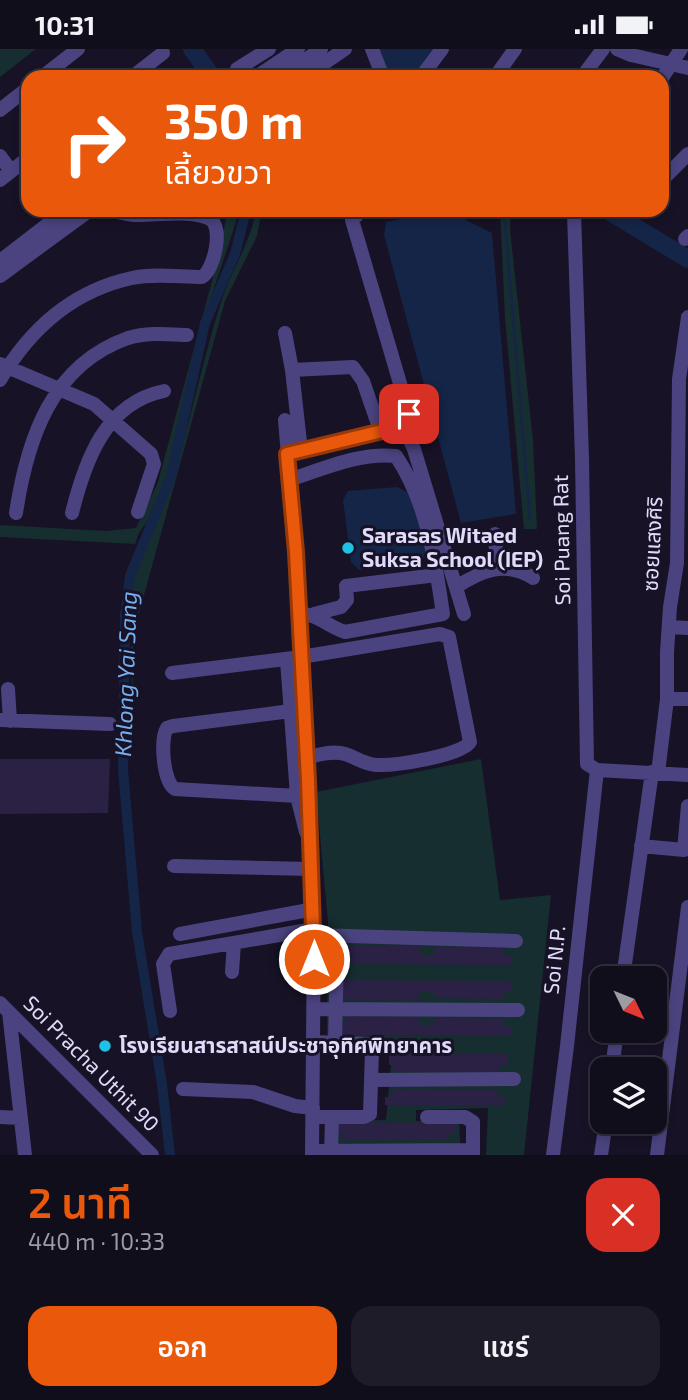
<!DOCTYPE html>
<html lang="th">
<head>
<meta charset="utf-8">
<style>
  :root { --surface:#110e1c; --page:#1e1c29; --text:#f1f3f6; --muted:#9c9ca3; --line:#302e3b; --accent:#ea580c }
  body { margin:0; font-family:"Exo 2","Noto Sans Thai",sans-serif; background:var(--page); color:var(--text); height:100vh; display:flex; flex-direction:column; font-size:26px; white-space:nowrap }
  * { box-sizing:border-box; margin:0 }
  p { font-size:23px; color:var(--muted) }
  .icon { flex:none; width:38px; height:38px; fill:none; stroke:currentColor; stroke-width:2; stroke-linecap:round; stroke-linejoin:round }
  .map { position:relative; height:1106px; overflow:hidden }
  .drawer { display:flex; flex-direction:column; background:var(--surface); flex:1 }
  .drawer>* { flex:none }
  .hud { position:absolute; left:21px; top:21px; width:648px; height:147px; border-radius:21px; box-shadow:0 4px 10px #0003,0 0 0 2px var(--line); background:#ea580c; color:#fff; overflow:hidden }
  .needle { width:46px; rotate:133deg }
  .tools { position:absolute; left:590px; top:917px; display:grid; gap:14px }
  .tools a { display:grid; place-items:center; width:77px; height:77px; border-radius:14px; background:var(--surface); box-shadow:0 4px 10px #0003,0 0 0 2px var(--line); font-size:35px }
  .pin { position:absolute; display:grid; place-items:center; width:60px; height:60px; color:#fff; margin:-30px; border-radius:14px; box-shadow:0 4px 10px #0006 }
  .me { position:absolute; width:77px; margin:-38px; rotate:0deg; stroke-linejoin:round; filter:drop-shadow(0 0 5px #0008) }
  .turn { display:flex; align-items:center; gap:24px; height:147px; padding:0 28px; font-size:32px }
  .turn .icon { width:91px; height:91px; stroke-width:2.5 }
  .turn b { display:block; font-size:49px; line-height:60px }
  .round { display:grid; place-items:center; flex:none; width:74px; height:74px; border-radius:21px; background:var(--page) }
  .overview { display:flex; align-items:center; justify-content:space-between; height:119px; padding:0 28px }
  h1 { font-size:42px; font-weight:600; line-height:52px; color:var(--accent) }
  .primary-button { display:flex; gap:14px; margin-top:auto; padding:14px 28px }
  .primary-button a { flex:1; height:80px; border-radius:21px; background:var(--accent); color:#fff; font-size:28px; font-weight:600; line-height:80px; text-align:center }
  .primary-button a+a { background:var(--page); color:var(--text) }
  .status { display:flex; justify-content:space-between; align-items:center; height:49px; padding:0 35px; background:var(--surface); direction:ltr }
  .status svg { height:19px; fill:currentColor }
  .map>svg:first-child { display:block }
  .green { fill:#162e2f }
  .water { fill:#152547 }
  .lines { fill:none; stroke-linecap:round; stroke-linejoin:round }
  .stream { stroke:#152547; stroke-width:2.5 }
  .canal { stroke:#152547; stroke-width:10 }
  .river { stroke:#152547; stroke-width:18 }
  .building { fill:#2a2144 }
  .minor { stroke:#4a437f; stroke-width:14 }
  .route-casing { stroke:#983908; stroke-width:18 }
  .route { stroke:#ea580c; stroke-width:12 }
  .poi-dot { fill:#1ec2e4; stroke:#171225; stroke-width:2.5 }
  .labels { text-anchor:middle; stroke-width:6; stroke-linejoin:round; paint-order:stroke }
  .poi-label { font-size:21px; font-weight:bold; fill:#e1dbfb; stroke:#171225; text-anchor:start }
  .street-label { font-size:21px; fill:#e1dbfb; stroke:#171225 }
  .water-label { font-size:23px; font-style:italic; fill:#76aeee; stroke:#171225 }
</style>
</head>
<body>
<div class="status"><b>10:31</b><svg viewBox="0 0 49 12"><path d="M0 12V9h3v3zM5 12V6h3v6zM10 12V3h3v9zM15 12V0h3v12zM26 1h20v11H26zM47 4h2v5h-2z"/></svg></div>
<div class="map">
<svg width="688" height="1106" viewBox="0 0 688 1106">
  <rect width="100%" height="100%" fill="#171225"/>
  <path class="green" d="M0 0H36L0 28Z
    M228 161H237L236 173 208 258 166 435 150 468 139 484 135 495 0 488V476L106 482 136 479 158 433 212 232Z
    M256 161H262L257 187 225 252 133 586V685L130 545C141 502 163 463 176 420 192 364 204 306 222 250 233 218 250 195 256 161Z
    M500 161H511L510 181 533 391 537 480H524L505 269Z
    M481 710 500 851 551 846 524 1106H486L488 1059 416 1061V1072L459 1073 461 1106H335L337 1072 386 1071 393 991 327 987 328 873 316 743Z"/>
  <path class="water" d="M379 0H434L413 28H389Z
    M421 161H446L492 184 516 465 461 474 384 186 386 173 406 169Z
    M397 438 413 446 427 507 410 515 359 521 351 513 343 451 348 442Z"/>
  <g class="lines">
    <path class="stream" d="M504 161 530 471"/>
    <path class="canal" d="M170 1106 162 1035 137 883 123 721 125 566 130 527 171 427 205 274 235 205 246 161"/>
    <path class="river" d="M192 0 212 28
      M607 161 688 210"/>
  </g>
  <path class="building" d="M0 710H110L108 764 0 765Z
    M345 896 420 897V906H433V899H504V907H511V916L337 915V902H345Z
    M337 931 511 932V942H504L503 950 433 949V942H420V951L344 950V945H337Z
    M345 967 420 968V976H433V969L504 970V978H511V987L337 986 338 972H345Z
    M389 1003 508 1005V1017H499V1023L394 1022V1016H389Z
    M392 1040 497 1041V1048H505L504 1057 385 1056V1048H391Z
    M339 1073 456 1074V1085H448V1091H342V1085L336 1083Z"/>
  <g class="lines">
    <path class="minor" d="M372 0 383 28
      M617 0 631 6 688 19
      M237 20 269 0
      M42 28 78 0
      M132 28 163 4
      M256 28 298 0
      M281 28 321 0
      M304 28 345 0
      M421 28 442 0
      M495 28 515 0
      M582 28 603 0
      M662 29 681 0
      M0 61 28 39
      M0 107 11 122
      M0 131 28 109
      M662 131 688 105
      M362 161 352 171 409 365 408 372 403 377 301 402 292 321 353 318 363 332 380 381
      M574 163 582 410 587 715 597 721 688 726
      M685 190 688 187
      M0 212 66 161
      M0 227 90 161
      M285 284 292 321
      M0 315 94 355 151 405 154 415 138 463
      M0 331C30 280 72 242 132 229 155 224 179 228 202 228 214 221 224 178 210 170 192 160 155 167 134 166 125 165 116 163 107 161
      M285 371 296 503 312 797 314 880 312 1106
      M403 377 414 400 464 565
      M289 431C323 420 360 403 396 407 427 453 435 511 443 565L345 583C326 577 319 565 299 565
      M16 464C27 391 51 316 128 289 147 283 167 285 187 286
      M72 464C85 412 105 354 164 342
      M495 485 497 519
      M456 538C481 522 506 511 533 529
      M314 565 341 558 347 551 346 537 437 526
      M670 578 688 579
      M287 611 297 747
      M172 624 301 608 440 585 449 588 470 693C461 707 394 717 376 716 364 715 355 708 345 705 333 701 319 706 307 708
      M8 640 10 672
      M667 650H688
      M291 662 173 677 167 679C160 690 163 733 175 740L297 747 306 783
      M0 671 110 675
      M658 724 667 650V603L670 558 677 514 679 330 688 268
      M641 797 684 801 688 757
      M174 817 312 820
      M180 885 314 860
      M314 886 516 892
      M232 923 234 894
      M623 929 652 723
      M0 954 152 1106
      M314 960 518 961
      M170 962 163 915 169 905 314 880
      M9 963 25 1106
      M335 993 337 903
      M612 1020 617 982
      M372 1031 514 1030
      M183 1040 253 1043 295 1057 313 1059
      M0 1068 20 1069
      M313 1068H364L370 1065 372 1001 366 995 314 993
      M427 1068H465L473 1073V1106
      M312 1102 473 1101
      M331 1106 332 1068
      M553 1106 567 997 597 721
      M601 1106 606 1073
      M657 1106 688 858"/>
  </g>
  <g class="lines">
    <g class="route-casing">
      <path id="route" d="M314 910 308 731 296 503 287 405 403 377 409 365"/>
    </g>
    <use href="#route" class="route"/>
  </g>
  <g class="poi-dot">
    <circle cx="348" cy="499" r="7"/>
    <circle cx="105" cy="997" r="7"/>
  </g>
  <g class="labels">
    <g class="poi-label">
      <text x="362" y="494">Sarasas Witaed<tspan x="362" dy="24">Suksa School (IEP)</tspan></text>
      <text x="119" y="1004">โรงเรียนสารสาสน์ประชาอุทิศพิทยาคาร</text>
    </g>
    <g class="street-label">
      <text transform="translate(562 491) rotate(-91)" y="7">Soi Puang Rat</text>
      <text transform="translate(653 495) rotate(-87)" y="7">ซอยแสงศิริ</text>
      <text transform="translate(555 911) rotate(-84)" y="7">Soi N.P.</text>
      <text transform="translate(91 1015) rotate(45)" y="7">Soi Pracha Uthit 90</text>
    </g>
    <g class="water-label">
      <text transform="translate(126 625) rotate(-88)" y="8">Khlong Yai Sang</text>
    </g>
  </g>
</svg>
<div class="tools">
<a><svg class="needle" viewBox="-14 -14 28 28"><path d="M0-13l5 13h-10z" fill="#e53935"/><path d="M0 13l5-13h-10z" fill="#9c9ca3"/></svg></a>
<a><svg class="icon" aria-label="layers" viewBox="0 0 24 24"><path d="M12 4l9 5-9 5-9-5zM3 14l9 5 9-5"/></svg></a>
</div>
<div class="pin" style="left:409px;top:365px;background:#d93025"><svg class="icon" aria-label="arrive" viewBox="0 0 24 24"><path d="M6 21V4h12l-3 4 3 4H6"/></svg></div>
<svg class="me" style="left:314px;top:910px" viewBox="-20 -20 40 40"><circle r="17" fill="#ea580c" stroke="#fff" stroke-width="3"/><path d="M0-11L8 9 0 5-8 9z" fill="#fff"/></svg>
<div class="hud">
<div class="turn"><svg class="icon" aria-label="right" viewBox="0 0 24 24"><path d="M7 20v-9h11M14 6l5 5-5 5"/></svg><div><b>350 m</b>เลี้ยวขวา</div></div>
</div>
</div>
<section class="drawer">
<div class="overview"><div><h1>2 นาที</h1><p>440 m · 10:33</p></div><a class="round" style="background:#d93025;color:#fff"><svg class="icon" aria-label="close" viewBox="0 0 24 24"><path d="M6 6l12 12M18 6L6 18"/></svg></a></div>
<div class="primary-button"><a>ออก</a><a>แชร์</a></div>
</section>
</body>
</html>
